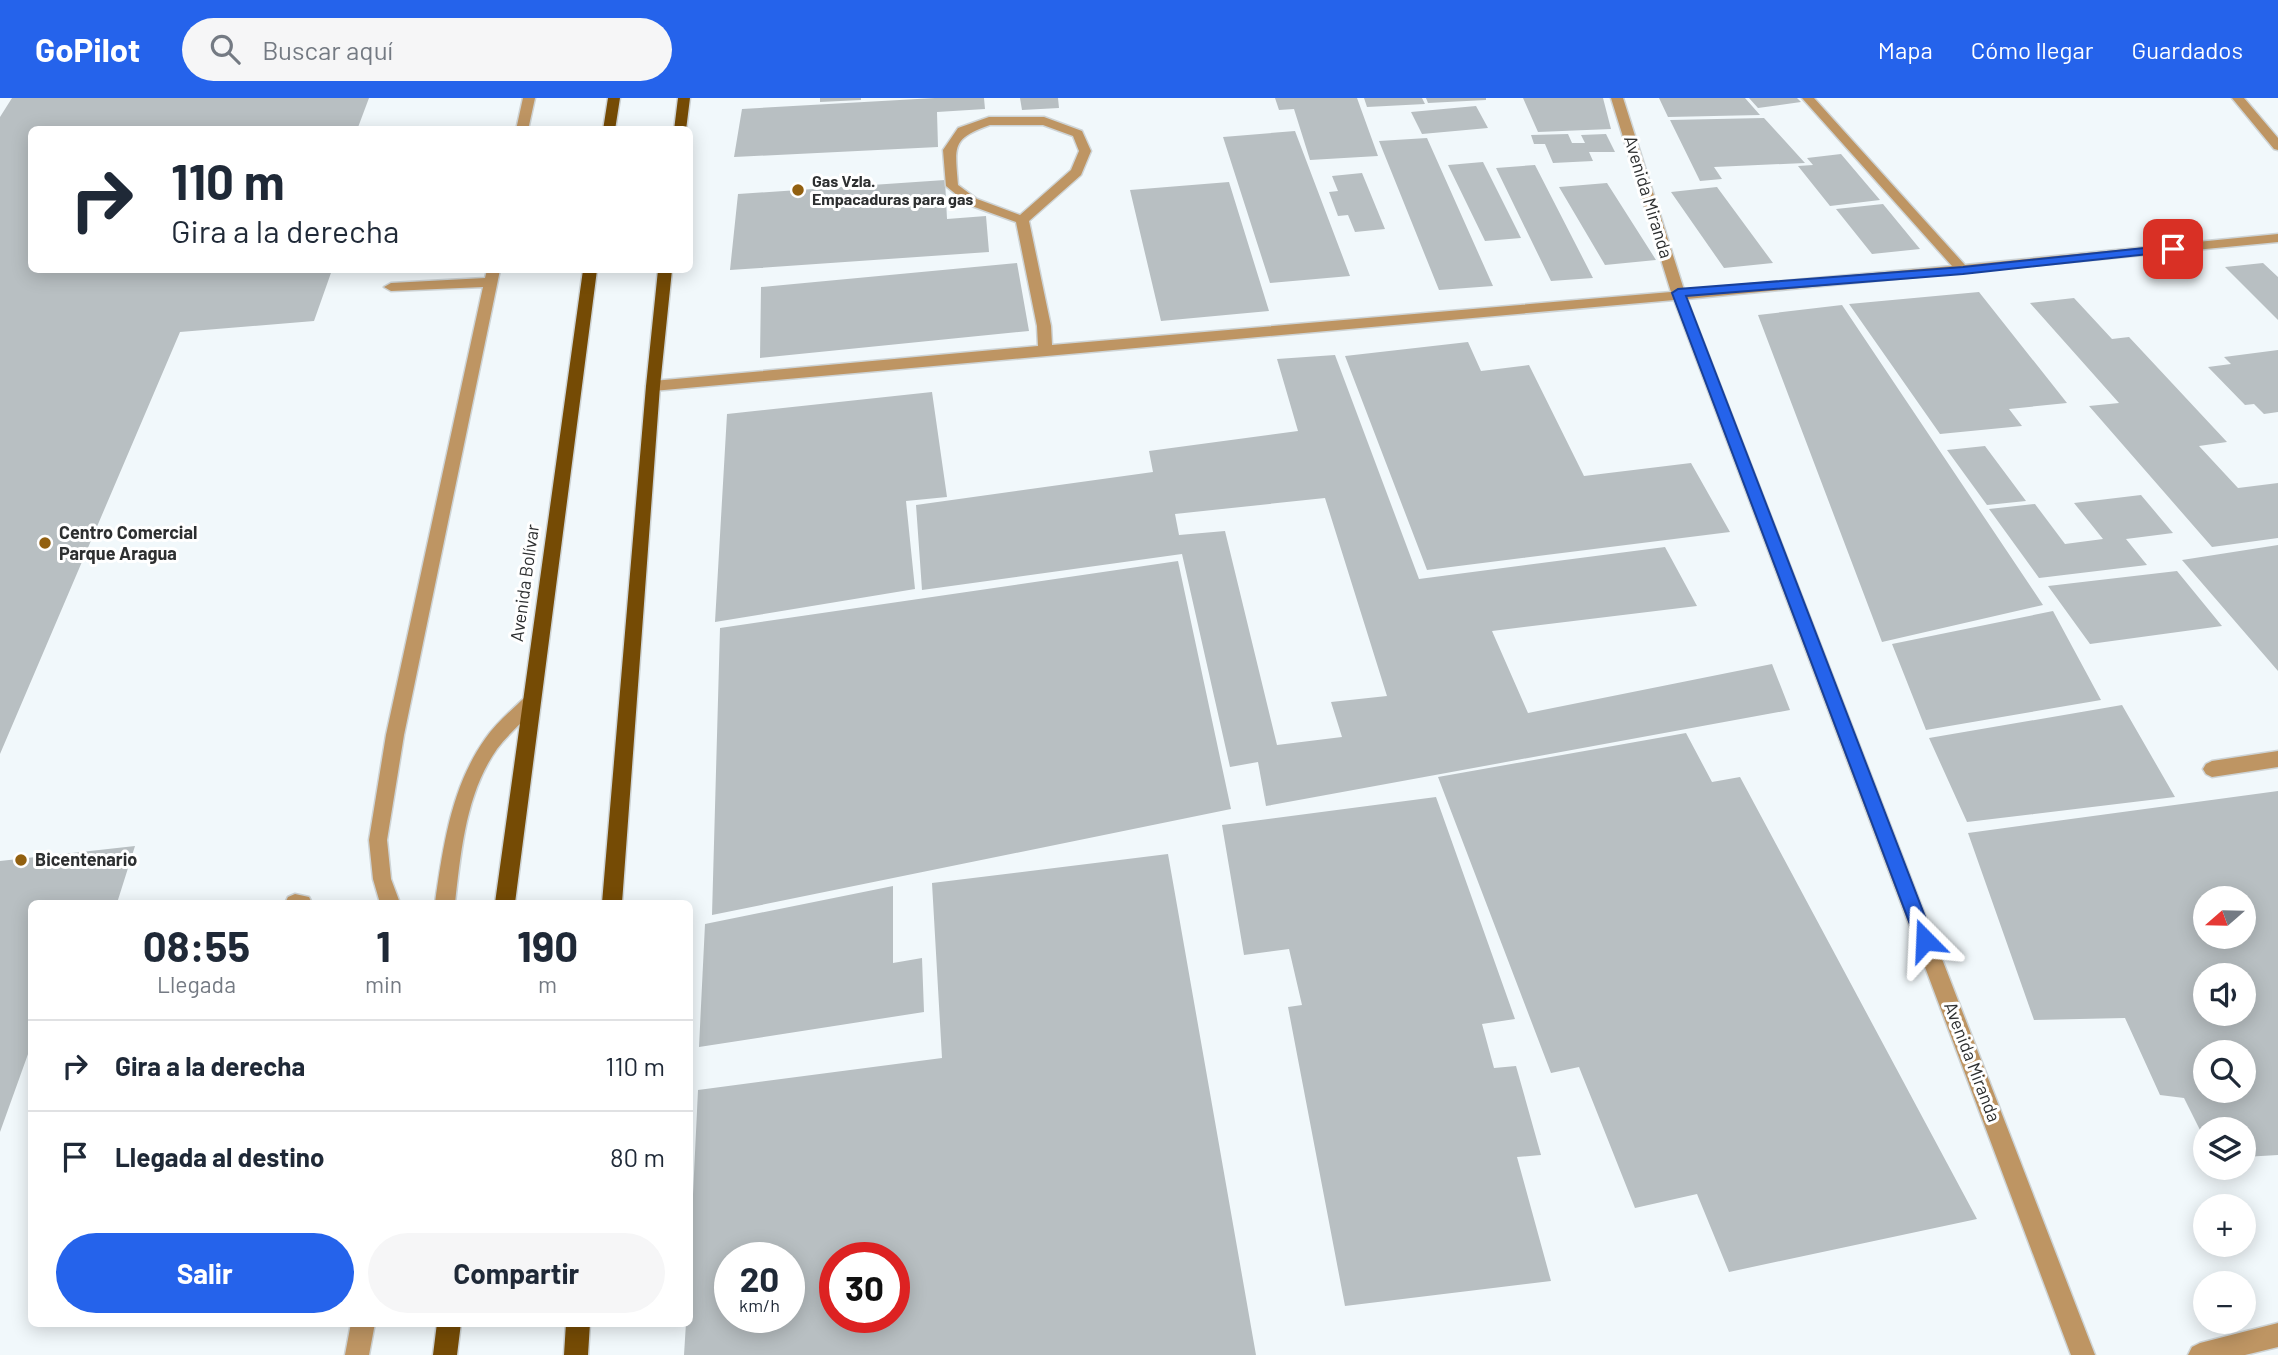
<!DOCTYPE html>
<html lang="es">
<head>
<meta charset="utf-8">
<style>
  :root { --surface:#fff; --page:#f6f6f7; --text:#1f2937; --muted:#747a83; --line:#e0e1e3; --accent:#2563eb }
  body { margin:0; font-family:Barlow,sans-serif; background:var(--page); color:var(--text); height:100vh; display:flex; flex-direction:column; font-size:26px; white-space:nowrap }
  * { box-sizing:border-box; margin:0 }
  p { font-size:23px; color:var(--muted) }
  .icon { flex:none; width:38px; height:38px; fill:none; stroke:currentColor; stroke-width:2; stroke-linecap:round; stroke-linejoin:round }
  .map { position:relative; flex:1; overflow:hidden }
  .sheet { position:absolute; left:28px; top:802px; width:665px; height:427px; display:flex; flex-direction:column; background:var(--surface); border-radius:10px; box-shadow:0 4px 18px #0003 }
  .sheet>* { flex:none }
  .top-card { position:absolute; left:28px; top:28px; width:665px; height:147px; border-radius:10px; box-shadow:0 4px 18px #0003; background:#fff; color:var(--text); overflow:hidden }
  .needle { width:46px; rotate:250deg }
  .tools { position:absolute; left:2193px; top:788px; display:grid; gap:14px }
  .tools a { display:grid; place-items:center; width:63px; height:63px; border-radius:50%; background:var(--surface); box-shadow:0 4px 18px #0003; font-size:35px }
  .speed { position:absolute; left:714px; top:1144px; display:flex; gap:14px; font-size:35px; font-weight:700; text-align:center }
  .speed>* { display:grid; place-content:center; width:91px; height:91px; border-radius:50%; background:var(--surface); box-shadow:0 4px 18px #0003; line-height:1 }
  .speed small { font-size:18px; font-weight:400 }
  .speed .limit { border:10px solid #d22; background:#fff; color:#111 }
  .pin { position:absolute; display:grid; place-items:center; width:60px; height:60px; color:#fff; margin:-30px; border-radius:14px; box-shadow:0 4px 10px #0006 }
  .me { position:absolute; width:77px; margin:-38px; rotate:339deg; stroke-linejoin:round; filter:drop-shadow(0 0 5px #0008) }
  .turn { display:flex; align-items:center; gap:24px; height:147px; padding:0 28px; font-size:32px }
  .turn .icon { width:91px; height:91px; stroke-width:2.5 }
  .turn b { display:block; font-size:49px; line-height:60px }
  .eta { display:flex; justify-content:space-evenly; align-items:center; height:119px; text-align:center }
  .eta b { font-size:42px; font-weight:700; line-height:49px }
  .primary-button { display:flex; gap:14px; margin-top:auto; padding:14px 28px }
  .primary-button a { flex:1; height:80px; border-radius:42px; background:var(--accent); color:#fff; font-size:28px; font-weight:700; line-height:80px; text-align:center }
  .primary-button a+a { background:var(--page); color:var(--text) }
  ul { padding:0; list-style:none }
  li { display:flex; align-items:center; gap:21px; height:91px; padding:0 28px; border-top:2px solid var(--line) }
  li div { flex:1 }
  li b { display:block; font-size:26px }
  li em { font-style:normal }
  header { display:flex; align-items:center; gap:42px; box-sizing:border-box; height:98px; padding:0 35px; background:var(--accent); color:#fff }
  header strong { font-size:33px }
  nav { display:flex; gap:38px; margin-inline-start:auto; font-size:24px }
  .search { width:490px; height:63px; background:var(--page); display:flex; align-items:center; gap:18px; box-sizing:border-box; padding:0 24px; border-radius:38px; color:var(--muted); font-size:26px }
  .map>svg:first-child { display:block }
  .building { fill:#b8bfc2; fill-rule:evenodd }
  .lines { fill:none; stroke-linecap:round; stroke-linejoin:round }
  .minor-casing { stroke:#ced4d6; stroke-width:3 }
  .major-casing { stroke:#ced4d6; stroke-width:3 }
  .minor { fill:#be9563; fill-rule:evenodd }
  .major { fill:#754b05; fill-rule:evenodd }
  .route { fill:#2563eb; stroke:#184099; stroke-width:2 }
  .poi-dot { fill:#926010; stroke:#fff; stroke-width:2.5 }
  .labels { text-anchor:middle; stroke-width:6; stroke-linejoin:round; paint-order:stroke }
  .far-poi-label { font-size:16px; font-weight:bold; fill:#2d2f30; stroke:#fff; text-anchor:start }
  .street-label { font-size:18px; fill:#2d2f30; stroke:#fff }
  .poi-label { font-size:18px; font-weight:bold; fill:#2d2f30; stroke:#fff; text-anchor:start }
</style>
</head>
<body>
<header>
<strong>GoPilot</strong>
<div class="search"><svg class="icon" aria-label="search" viewBox="0 0 24 24"><circle cx="10" cy="10" r="6"/><path d="M15 15l6 6"/></svg>Buscar aquí</div>
<nav><a>Mapa</a><a>Cómo llegar</a><a>Guardados</a></nav>
</header>
<div class="map">
<svg width="2278" height="1257" viewBox="0 0 2278 1257">
  <rect width="100%" height="100%" fill="#f1f8fb"/>
  <path class="building" d="M12 0H369L357 32H32V172H332L314 223 180 234 0 656V19Z
    M820 0H861V2L820 4Z
    M935 0H984L985 11 937 14 938 49 734 59 742 11Z
    M1020 0H1058L1059 10 1022 12Z
    M1275 0H1357L1378 58 1310 62 1294 11 1279 12Z
    M1364 0H1422L1425 6 1367 9Z
    M1426 0H1486V2L1428 5Z
    M1523 0H1603L1611 31 1538 34Z
    M1659 0H1745L1760 17 1668 19Z
    M1749 0H1797L1801 4 1758 10Z
    M1476 8 1488 30 1422 36 1411 14Z
    M1764 20 1805 65 1714 69 1722 81 1700 83 1670 22Z
    M1295 33 1350 178 1270 185 1223 39Z
    M1568 36 1572 45H1585L1581 37 1606 36 1615 54H1589L1593 63 1553 65 1545 46H1534L1531 37Z
    M1427 40 1493 188 1439 192 1379 43Z
    M1841 56 1880 102 1830 108 1798 68 1813 67 1807 60Z
    M1483 64 1521 140 1485 143 1448 67Z
    M1535 67 1593 180 1551 183 1496 70Z
    M1362 75 1385 131 1355 134 1348 117 1338 118 1329 94 1338 93 1332 78Z
    M945 82 947 121 986 118 989 154 730 172 738 96Z
    M1229 84 1269 213 1161 223 1130 92Z
    M1607 85 1656 162 1605 167 1559 89Z
    M1717 89 1773 165 1724 170 1671 94Z
    M1883 106 1920 151 1872 156 1836 111Z
    M1017 165 1029 233 760 260 761 189Z
    M2263 165 2278 179V222L2225 169Z
    M1979 194 2067 305 2009 311 2022 328 1940 336 1849 206Z
    M2074 200 2112 241 2129 239 2227 344 2199 348 2238 390 2278 385V440L2212 449 2089 308 2119 305 2030 205Z
    M1842 207 2043 507 1882 544 1758 217Z
    M1468 244 1481 273 1529 267 1584 378 1691 365 1730 434 1427 472 1345 258Z
    M2278 252V314L2264 316 2254 306 2245 307 2208 269 2231 266 2224 259Z
    M1335 257 1419 481 1665 449 1697 508 1492 533 1528 615 1772 566 1790 612 1266 708 1258 664 1230 669 1182 456 922 492 916 407 1153 374 1149 353 1298 333 1277 261ZM1325 400 1387 598 1331 604 1342 639 1277 647 1225 433 1179 437 1175 416Z
    M932 294 947 399 906 403 915 491 715 524 727 316Z
    M1985 348 2026 403 1987 407 1947 352Z
    M2141 397 2173 435 2126 441 2147 467 2039 480 1989 411 2035 406 2065 446 2103 441 2074 405Z
    M2278 447V573L2182 462Z
    M1178 463 1231 711 712 817 720 530Z
    M2177 473 2222 528 2090 546 2048 488Z
    M2053 513 2101 602 1926 632 1892 546Z
    M2122 607 2175 699 1967 724 1929 640Z
    M1686 635 1712 684 1740 679 1977 1121 1729 1174 1697 1096 1635 1110 1579 969 1551 975 1438 679Z
    M2278 693V1057L2244 1059V1031H2205V1042L2184 1000 2160 997 2125 920 2034 922 1968 735ZM2205 800H2244V838H2205ZM2205 877H2244V915H2205ZM2205 954H2244V992H2205Z
    M1436 699 1515 921 1482 926 1494 970 1516 968 1541 1057 1517 1059 1551 1183 1345 1208 1288 909 1302 907 1289 851 1244 857 1222 727Z
    M135 748 117 805H32V945L0 1034V763Z
    M1168 756 1256 1257H684L686 1225H690V1159L698 992 942 960 932 785ZM730 1160H789V1220H730ZM835 1160H894V1220H835Z
    M893 788V865L922 860 924 914 699 949 705 826Z"/>
  <g class="lines">
    <g class="minor-casing">
      <path id="minor" d="M523 0H535L528 32H516Z
        M1611 0H1623L1684 192 1952 168 1802 0H1814L1965 167 2278 136V144L1687 201 2095 1257H2071L1674 202 653 293 646 288 653 283 1038 248 1037 228 1016 124 969 107 946 88 943 52 958 30 989 19H1044L1082 33 1091 53 1081 77 1029 123 1051 228 1052 247 1671 194ZM990 27H1043L1073 38 1079 53 1071 72 1020 117 977 101 958 87C955 48 951 41 990 27Z
        M2232 0H2244L2278 40V52L2274 51Z
        M487 172H500L404 637 387 742 391 781 400 805H380L373 781 369 742 386 637 483 189 391 193 384 189 391 185 485 180Z
        M532 596 538 598 541 603 538 608C525 622 509 635 497 651 466 695 461 753 455 805H435C443 749 451 689 485 641 496 625 512 612 526 598Z
        M2278 653V669L2212 679 2206 676 2203 671 2206 666 2212 663Z
        M295 796 309 799 312 805H285L288 799Z
        M351 1225H375L369 1257H345Z
        M2278 1225V1249L2245 1257H2188L2192 1249 2200 1245Z"/>
    </g>
    <g class="major-casing">
      <path id="major" d="M608 0H620L615 32H603Z
        M678 0H690L686 32H674Z
        M583 172H597L515 805H495Z
        M658 172H672L660 288 622 805H602L646 288Z
        M437 1225H461L457 1257H433Z
        M566 1225H590L588 1257H564Z"/>
    </g>
    <use href="#minor" class="minor"/>
    <use href="#major" class="major"/>
  </g>
  <path class="route" d="M2173 147 2179 151 2177 153 1963 176 1686 198 1934 842 1931 848 1925 851 1919 848 1916 842 1672 195 1678 191 1963 169Z"/>
  <g class="poi-dot">
    <circle cx="798" cy="92" r="7"/>
    <circle cx="45" cy="445" r="7"/>
    <circle cx="21" cy="762" r="7"/>
  </g>
  <g class="labels">
    <g class="far-poi-label">
      <text x="812" y="89">Gas Vzla.<tspan x="812" dy="18">Empacaduras para gas</tspan></text>
    </g>
    <g class="street-label">
      <text transform="translate(1648 99) rotate(73)" y="6">Avenida Miranda</text>
      <text transform="translate(525 485) rotate(-82)" y="6">Avenida Bolívar</text>
      <text transform="translate(1972 964) rotate(69)" y="6">Avenida Miranda</text>
    </g>
    <g class="poi-label">
      <text x="59" y="441">Centro Comercial<tspan x="59" dy="21">Parque Aragua</tspan></text>
      <text x="35" y="768">Bicentenario</text>
    </g>
  </g>
</svg>
<div class="tools">
<a><svg class="needle" viewBox="-14 -14 28 28"><path d="M0-13l5 13h-10z" fill="#e53935"/><path d="M0 13l5-13h-10z" fill="#747a83"/></svg></a>
<a><svg class="icon" aria-label="sound" viewBox="0 0 24 24"><path d="M4 9h4l5-4v14l-5-4H4zM17 9q2 3 0 6"/></svg></a>
<a><svg class="icon" aria-label="search" viewBox="0 0 24 24"><circle cx="10" cy="10" r="6"/><path d="M15 15l6 6"/></svg></a>
<a><svg class="icon" aria-label="layers" viewBox="0 0 24 24"><path d="M12 4l9 5-9 5-9-5zM3 14l9 5 9-5"/></svg></a>
<a>+</a>
<a>−</a>
</div>
<div class="speed"><div>20<small>km/h</small></div><div class="limit">30</div></div>
<div class="pin" style="left:2173px;top:151px;background:#d93025"><svg class="icon" aria-label="arrive" viewBox="0 0 24 24"><path d="M6 21V4h12l-3 4 3 4H6"/></svg></div>
<svg class="me" style="left:1925px;top:842px" viewBox="-20 -20 40 40"><path d="M0-17L14 15 0 8-14 15z" fill="#2563eb" stroke="#fff" stroke-width="4"/></svg>
<div class="top-card">
<div class="turn"><svg class="icon" aria-label="right" viewBox="0 0 24 24"><path d="M7 20v-9h11M14 6l5 5-5 5"/></svg><div><b>110 m</b>Gira a la derecha</div></div>
</div>
<section class="sheet">
<div class="eta">
<div><b>08:55</b><p>Llegada</p></div>
<div><b>1</b><p>min</p></div>
<div><b>190</b><p>m</p></div>
</div>
<ul>
<li><svg class="icon" aria-label="right" viewBox="0 0 24 24"><path d="M7 20v-9h11M14 6l5 5-5 5"/></svg><div><b>Gira a la derecha</b></div><em>110 m</em></li>
<li><svg class="icon" aria-label="arrive" viewBox="0 0 24 24"><path d="M6 21V4h12l-3 4 3 4H6"/></svg><div><b>Llegada al destino</b></div><em>80 m</em></li>
</ul>
<div class="primary-button"><a>Salir</a><a>Compartir</a></div>
</section>
</div>
</body>
</html>
